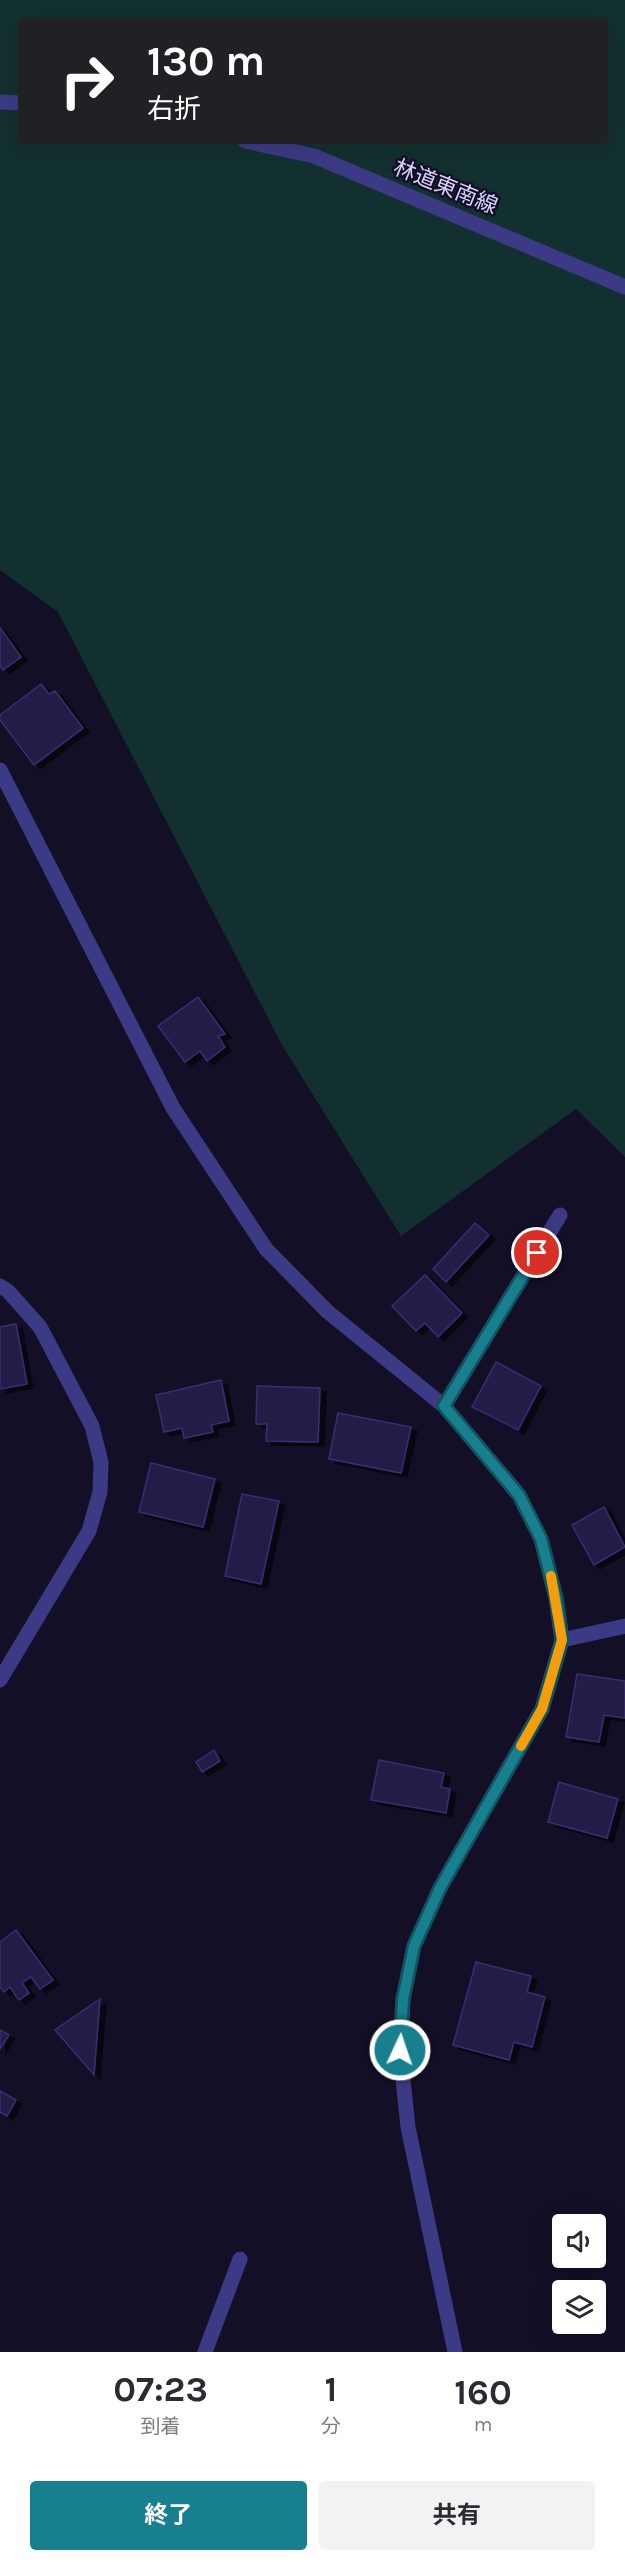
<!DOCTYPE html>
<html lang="ja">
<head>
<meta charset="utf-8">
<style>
  :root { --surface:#fff; --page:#f2f2f3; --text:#2b2b33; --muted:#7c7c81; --accent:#187f8f }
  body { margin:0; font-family:Karla,"Noto Sans JP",sans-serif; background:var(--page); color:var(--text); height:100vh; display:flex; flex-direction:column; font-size:22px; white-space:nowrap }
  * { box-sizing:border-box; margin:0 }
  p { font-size:20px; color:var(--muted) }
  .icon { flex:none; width:33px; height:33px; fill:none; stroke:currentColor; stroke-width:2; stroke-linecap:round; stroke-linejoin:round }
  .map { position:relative; height:2352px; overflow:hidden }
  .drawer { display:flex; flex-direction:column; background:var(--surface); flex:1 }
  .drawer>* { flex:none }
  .banner { position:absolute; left:18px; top:18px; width:590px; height:126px; border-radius:6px; box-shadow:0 6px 24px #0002; background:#202124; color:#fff; overflow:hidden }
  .fabs { position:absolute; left:552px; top:2214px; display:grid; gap:12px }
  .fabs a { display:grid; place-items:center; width:54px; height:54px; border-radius:6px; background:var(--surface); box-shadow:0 6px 24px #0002; font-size:30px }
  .pin { position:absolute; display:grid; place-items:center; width:51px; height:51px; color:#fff; margin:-26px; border:3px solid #fff; border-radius:50%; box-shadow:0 2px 6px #0007 }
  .me { position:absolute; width:66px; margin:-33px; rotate:3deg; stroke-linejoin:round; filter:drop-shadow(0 0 4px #0008) }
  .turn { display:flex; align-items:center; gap:21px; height:126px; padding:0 30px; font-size:27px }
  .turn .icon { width:78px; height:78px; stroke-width:2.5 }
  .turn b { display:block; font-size:42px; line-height:51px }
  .eta { display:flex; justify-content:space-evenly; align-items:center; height:102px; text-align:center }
  .eta b { font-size:36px; font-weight:700; line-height:42px }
  .primary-button { display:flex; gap:12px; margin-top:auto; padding:12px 30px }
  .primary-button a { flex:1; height:69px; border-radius:6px; background:var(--accent); color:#fff; font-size:24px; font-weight:700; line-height:69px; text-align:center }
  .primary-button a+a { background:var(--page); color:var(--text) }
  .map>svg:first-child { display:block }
  .green { fill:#12302f; fill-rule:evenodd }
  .building { fill:#241b47; stroke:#3b2d73; stroke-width:1.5; filter:url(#shadow) }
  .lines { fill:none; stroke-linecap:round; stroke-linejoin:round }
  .minor { stroke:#3d3a85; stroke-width:15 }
  .route-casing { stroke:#10535d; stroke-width:15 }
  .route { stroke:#187f8f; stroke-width:10 }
  .slow { stroke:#f59e0b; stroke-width:10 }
  .labels { text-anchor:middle; stroke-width:5; stroke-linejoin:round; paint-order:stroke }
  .street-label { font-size:22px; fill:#d9d4ff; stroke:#130f26 }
</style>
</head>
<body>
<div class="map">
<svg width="625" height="2352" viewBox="0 0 625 2352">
  <defs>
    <filter id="shadow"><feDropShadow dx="6" dy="4" stdDeviation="0" flood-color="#0009"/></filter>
  </defs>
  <rect width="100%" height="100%" fill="#130f26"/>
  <path class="green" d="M0 0H625V1157L576 1109 401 1236 282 1045 58 612 0 570ZM21 21H604V141H21Z"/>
  <path class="building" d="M0 628 21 657 3 670 0 666Z
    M41 684 49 694 55 691 83 728 34 765 0 720V715Z
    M198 997 225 1034 218 1036 225 1047 207 1061 200 1051 185 1062 158 1026Z
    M475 1223 489 1235 446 1282 433 1269Z
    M425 1275 462 1313 438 1337 425 1323 416 1331 392 1306Z
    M16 1324 27 1384 0 1389V1327Z
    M496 1362 541 1386 518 1430 472 1407Z
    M221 1380 229 1421 211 1425 213 1432 184 1438 182 1428 164 1432 156 1395Z
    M257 1386 320 1388 318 1442 266 1441 267 1424H256Z
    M338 1413 411 1427 401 1473 329 1459Z
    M151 1463 215 1479 203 1527 139 1512Z
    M242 1494 279 1501 261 1584 225 1576Z
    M604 1507 625 1547 594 1565 572 1525Z
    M577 1674 625 1681V1718L604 1715 599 1742 566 1737Z
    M214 1750 220 1761 202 1772 196 1762Z
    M379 1760 444 1773 441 1787 450 1789 446 1813 371 1800Z
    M559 1782 618 1799 607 1838 548 1822Z
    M16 1930 53 1980 40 1989 31 1977 22 1983 29 1993 19 2000 10 1987 4 1992 0 1987V1942Z
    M476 1962 531 1976 527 1992 545 1997 532 2047 514 2042 509 2060 453 2045Z
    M100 1999 94 2075 55 2030Z
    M0 2030 9 2035 0 2049Z
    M0 2091 16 2100 7 2116 0 2112Z"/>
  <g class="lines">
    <path class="minor" d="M0 102 21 103
      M245 141 314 156 625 287
      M0 770 173 1108 266 1249 328 1312 444 1406 519 1495 541 1539 556 1598 562 1640 542 1709 440 1888 414 1946 403 1999 400 2051 408 2127 455 2352
      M0 1286 8 1291 40 1327 92 1426 101 1462 100 1492 89 1531 0 1680
      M444 1406 560 1215
      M562 1640 625 1626
      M205 2352 240 2259"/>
  </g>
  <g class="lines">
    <g class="route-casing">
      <path id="route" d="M400 2050 403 1999 414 1946 440 1888 542 1709 562 1640 556 1598 541 1539 519 1495 444 1406 537 1253"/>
    </g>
    <use href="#route" class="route"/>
    <path class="slow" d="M521 1746 542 1709 562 1640 551 1576"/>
  </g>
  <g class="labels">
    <g class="street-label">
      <text transform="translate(446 186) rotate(22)" y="8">林道東南線</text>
    </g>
  </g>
</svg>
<div class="fabs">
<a><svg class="icon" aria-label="sound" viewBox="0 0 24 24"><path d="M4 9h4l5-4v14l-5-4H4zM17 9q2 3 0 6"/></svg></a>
<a><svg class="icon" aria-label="layers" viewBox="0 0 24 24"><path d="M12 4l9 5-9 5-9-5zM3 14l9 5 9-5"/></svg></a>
</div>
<div class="pin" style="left:537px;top:1253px;background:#d93025"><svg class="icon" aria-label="arrive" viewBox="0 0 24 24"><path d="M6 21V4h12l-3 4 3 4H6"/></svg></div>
<svg class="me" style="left:400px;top:2050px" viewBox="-20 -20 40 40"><circle r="17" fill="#187f8f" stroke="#fff" stroke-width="3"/><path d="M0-11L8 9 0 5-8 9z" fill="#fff"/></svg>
<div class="banner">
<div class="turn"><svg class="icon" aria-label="right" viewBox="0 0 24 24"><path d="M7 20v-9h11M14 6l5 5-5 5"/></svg><div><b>130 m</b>右折</div></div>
</div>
</div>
<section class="drawer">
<div class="eta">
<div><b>07:23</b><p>到着</p></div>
<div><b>1</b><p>分</p></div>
<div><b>160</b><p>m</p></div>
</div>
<div class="primary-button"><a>終了</a><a>共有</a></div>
</section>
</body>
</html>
